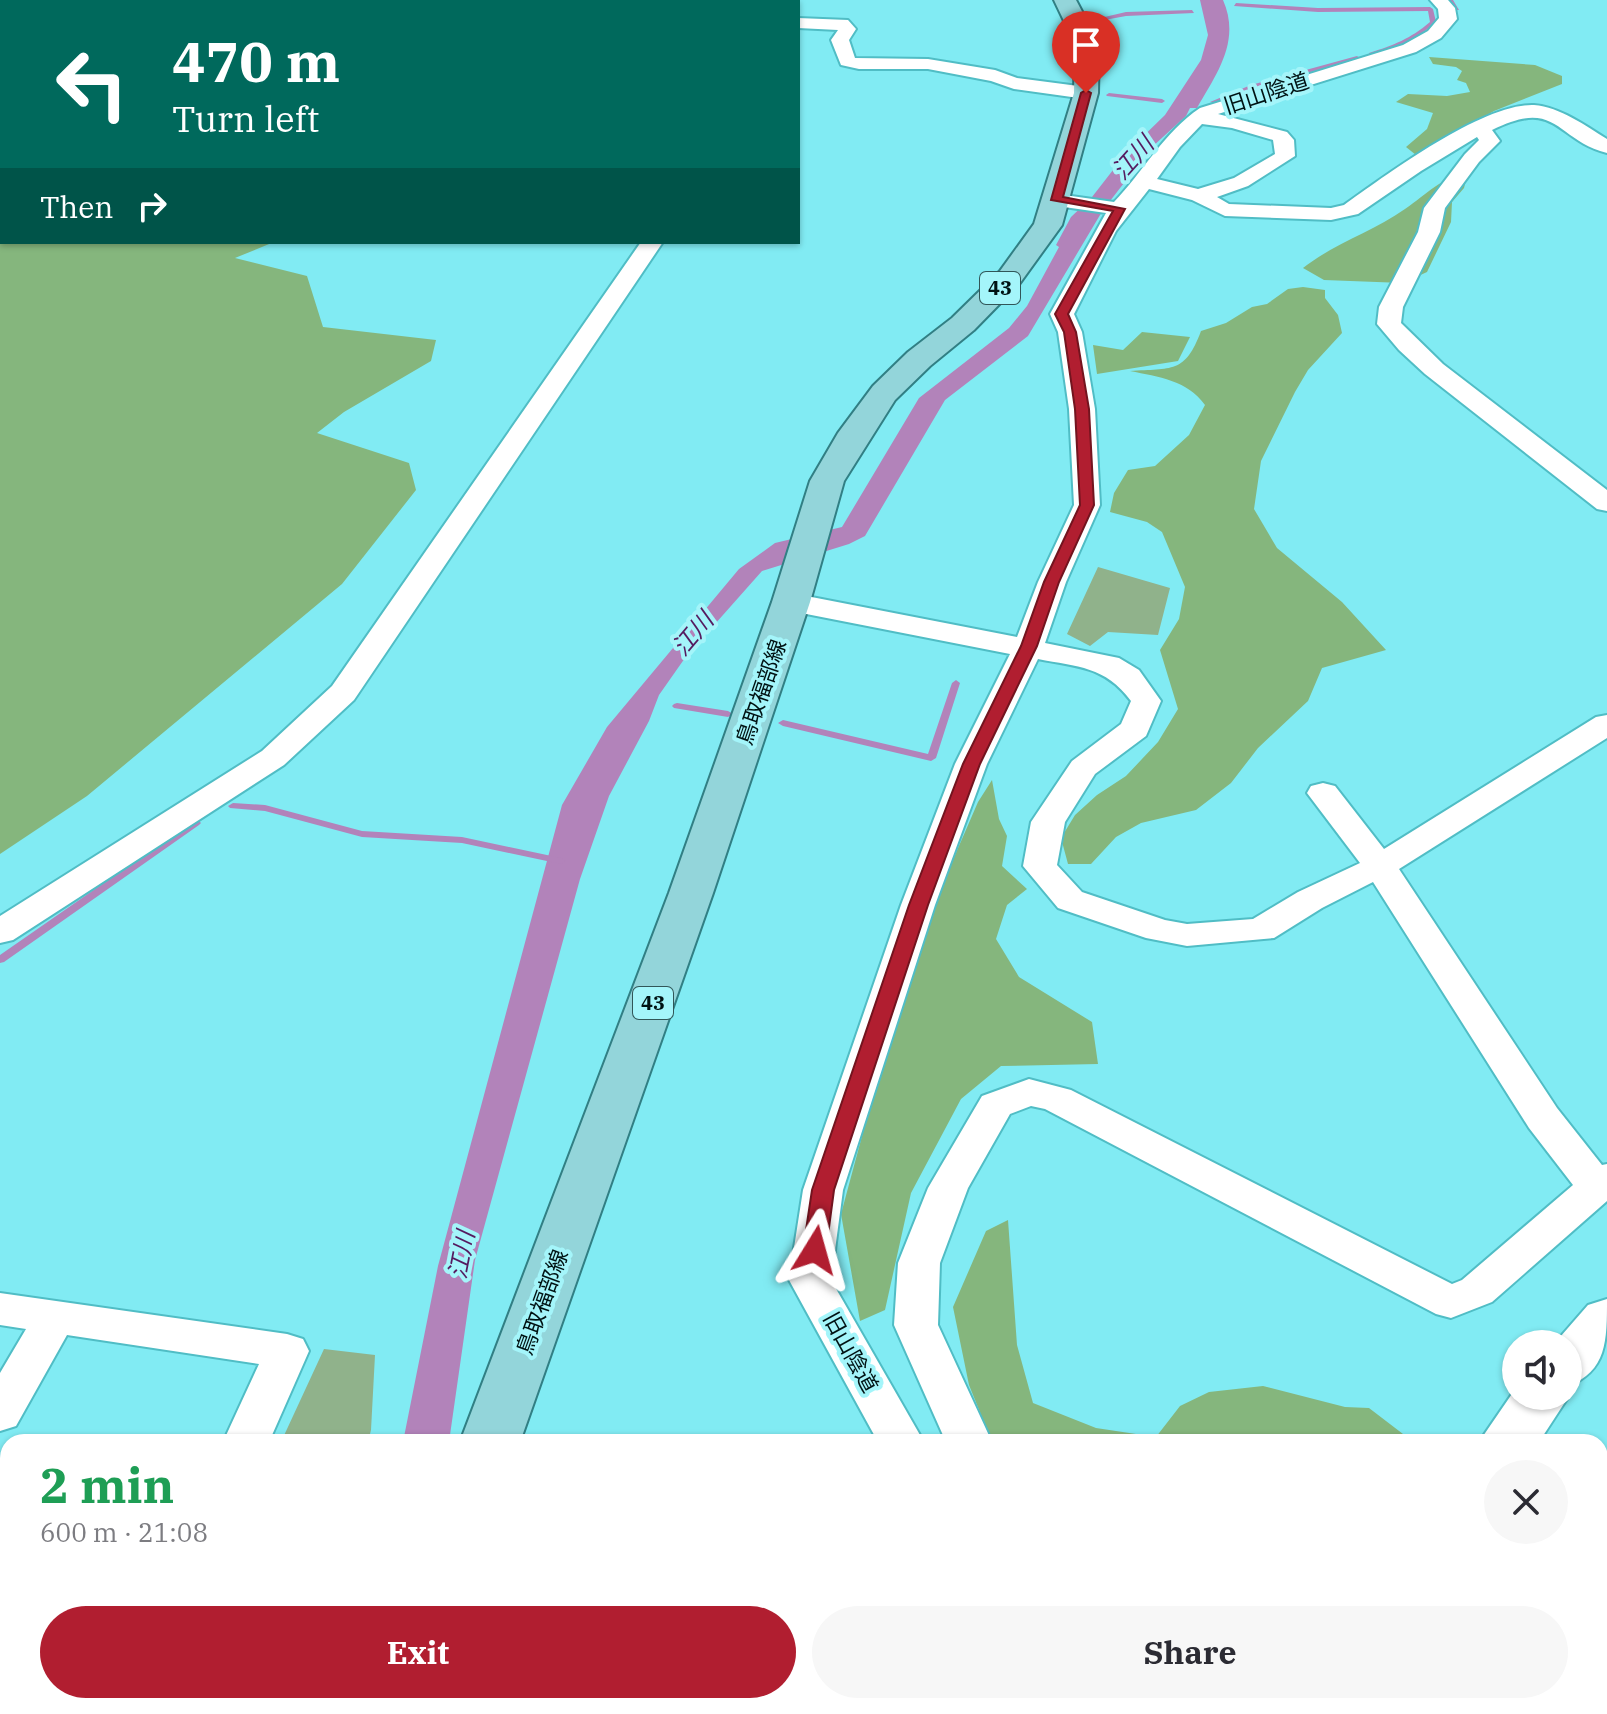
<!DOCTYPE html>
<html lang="en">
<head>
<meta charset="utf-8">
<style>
  :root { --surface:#fff; --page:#f7f7f7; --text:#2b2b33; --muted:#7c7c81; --accent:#b11e30 }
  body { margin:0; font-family:"IBM Plex Serif","Noto Sans JP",serif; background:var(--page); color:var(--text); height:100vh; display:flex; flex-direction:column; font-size:30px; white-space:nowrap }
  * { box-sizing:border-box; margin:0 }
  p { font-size:26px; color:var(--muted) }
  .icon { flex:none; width:44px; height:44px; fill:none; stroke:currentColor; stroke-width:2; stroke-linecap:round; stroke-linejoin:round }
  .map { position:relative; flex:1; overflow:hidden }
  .panel { position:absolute; left:0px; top:1434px; width:1608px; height:280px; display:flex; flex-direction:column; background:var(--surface); border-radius:24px 24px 0 0; box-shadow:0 2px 6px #0004 }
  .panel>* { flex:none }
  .banner { position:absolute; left:0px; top:0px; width:800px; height:244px; box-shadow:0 2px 6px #0004; background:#00695c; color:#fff; overflow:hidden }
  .fabs { position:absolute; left:1502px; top:1330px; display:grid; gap:16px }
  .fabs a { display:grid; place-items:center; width:80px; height:80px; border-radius:50%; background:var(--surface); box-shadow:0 2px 6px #0004; font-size:40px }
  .pin { position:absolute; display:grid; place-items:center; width:68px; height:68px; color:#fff; margin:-82px -34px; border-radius:50% 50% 50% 0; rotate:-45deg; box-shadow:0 0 8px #0007 }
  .pin .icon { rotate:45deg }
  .me { position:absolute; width:88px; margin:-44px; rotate:8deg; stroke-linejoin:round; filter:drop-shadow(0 0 6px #0008) }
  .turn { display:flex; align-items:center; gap:28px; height:168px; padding:0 40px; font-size:36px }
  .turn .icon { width:104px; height:104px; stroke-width:2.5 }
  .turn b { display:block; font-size:56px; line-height:68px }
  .then { display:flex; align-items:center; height:76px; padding:0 40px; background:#0003; gap:16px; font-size:30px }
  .round { display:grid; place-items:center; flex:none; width:84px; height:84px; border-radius:42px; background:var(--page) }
  .head { display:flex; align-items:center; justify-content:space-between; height:136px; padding:0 40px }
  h1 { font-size:48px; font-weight:800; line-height:60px; color:#1e9e55 }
  .action { display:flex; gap:16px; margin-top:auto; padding:16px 40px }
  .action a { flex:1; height:92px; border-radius:48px; background:var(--accent); color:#fff; font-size:32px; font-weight:800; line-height:92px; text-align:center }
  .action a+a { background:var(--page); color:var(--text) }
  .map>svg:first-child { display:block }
  .green { fill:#90b28b }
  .forest { fill:#85b67d }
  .water { fill:#b283ba }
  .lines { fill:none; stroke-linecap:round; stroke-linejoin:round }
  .stream { fill:#b283ba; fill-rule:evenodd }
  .minor-casing { stroke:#50bdc5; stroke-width:4 }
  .tertiary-casing { stroke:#50bdc5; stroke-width:4 }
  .primary-casing { stroke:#317f84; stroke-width:4 }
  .minor { fill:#fff; fill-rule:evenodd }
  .tertiary { fill:#fff; fill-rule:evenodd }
  .primary { fill:#93d5da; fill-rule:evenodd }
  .route { fill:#b11e30; stroke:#73141f; stroke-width:2 }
  .labels { text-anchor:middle; stroke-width:8; stroke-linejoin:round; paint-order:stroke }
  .shield { fill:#a4f5fa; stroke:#315658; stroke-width:2 }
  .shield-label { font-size:20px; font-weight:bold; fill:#001213 }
  .street-label { font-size:22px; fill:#001213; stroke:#a4f5fa }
  .water-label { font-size:24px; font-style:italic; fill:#551b5f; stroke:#a4f5fa }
</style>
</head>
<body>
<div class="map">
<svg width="1607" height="1714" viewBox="0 0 1607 1714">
  <rect width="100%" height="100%" fill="#81ebf3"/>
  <path class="green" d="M1098 567 1170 588 1158 635 1108 632 1090 646 1067 634Z
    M324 1349 375 1355 371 1430 368 1442H281Z"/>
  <path class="forest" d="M0 0H277L2 2V242H274L235 258 307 276 323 327 436 340 431 361 344 412 317 433 409 463 416 490 342 584 87 796 0 854Z
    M1429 57 1535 65 1562 76V84L1494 111 1416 155 1406 147 1427 129 1433 113 1396 102 1408 94 1447 96 1470 92 1466 83 1457 80 1462 71 1456 67 1433 64Z
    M1468 172 1464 188 1452 202 1451 222 1427 272 1403 283 1324 280 1303 268C1335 243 1372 232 1405 209 1427 194 1442 177 1468 172Z
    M1303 287 1325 290V298L1338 315 1342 333 1308 370 1295 392 1261 461 1254 509 1277 548 1342 602 1386 650 1322 668 1308 701 1258 748 1231 783 1196 810 1141 823 1116 837 1091 864H1068L1061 838 1075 815 1097 795 1126 776 1158 742 1178 709 1160 650 1179 619 1185 587 1162 532 1147 522 1110 512 1114 493 1128 470 1155 466 1189 435 1205 405C1187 380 1159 377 1130 371 1172 368 1185 374 1201 331L1226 323 1252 307 1267 304 1288 289Z
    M1142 332 1190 337 1178 361 1097 374 1093 345 1123 350Z
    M992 780 999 819 1007 836 1002 866 1027 889 1007 905 996 939 1019 977 1092 1022 1098 1064 1001 1066 961 1099 911 1193 885 1310 860 1321 841 1214 882 1062 936 899 978 802Z
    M1008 1220 1017 1345 1033 1403 1096 1428 1156 1437 1180 1406 1209 1392 1263 1386 1345 1407 1369 1408 1403 1434 1401 1442H992L969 1385 953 1307 986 1231Z
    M1163 1706H1288L1284 1714H1159Z"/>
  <path class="water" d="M1200 0H1223C1241 41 1217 73 1197 108H1190L1186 116 1152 147 1103 210 1028 336 945 400 865 536 849 544 762 571 715 624 699 638 659 695 649 721 609 796 580 879 475 1260 449 1442H403L438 1266 562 805 607 727 739 569 775 543 842 527 919 398 1009 328 1027 306 1059 247 1056 245 1071 217 1092 197 1127 152 1165 115 1201 60 1208 35Z"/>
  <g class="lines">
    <path class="stream" d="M1449 0H1453L1459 10H1455Z
      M1236 3 1318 8 1430 7 1433 9 1436 22C1416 40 1396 48 1371 56L1369 55V53C1394 45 1410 39 1430 22L1428 11 1318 12 1234 6Z
      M1192 10 1194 13 1126 16 1099 21 1096 19 1126 12Z
      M1357 56 1360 58 1359 59 1255 87 1215 103 1210 102 1251 85Z
      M1109 93 1162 99 1165 101 1162 103 1107 96 1106 95Z
      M956 680 960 683 936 758 931 761 783 726 778 723 783 720 928 754 952 683Z
      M677 703 728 711 733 714 728 717 674 708 672 706 674 704Z
      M233 803 265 805 362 831 462 837 561 858 566 861 561 864 462 843 362 837 265 811 230 808 228 806Z
      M196 820 199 821 201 823 199 825 4 962 0 963V955L193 821Z"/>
    <g class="minor-casing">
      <path id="minor" d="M1430 0H1448L1455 8 1457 19 1441 38 1416 52 1218 114 1287 132 1294 140 1295 156 1248 186 1217 197 1229 204 1331 208 1344 205C1386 175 1483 103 1534 105 1560 107 1586 126 1607 139V153C1555 140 1558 97 1492 130L1500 141 1479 162 1445 208 1440 232 1403 307 1401 323 1443 364 1607 490V511L1597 509 1425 374 1399 350 1377 324 1379 307 1418 232 1424 208 1465 154 1479 140 1477 137 1421 171 1358 214 1331 220 1225 216 1192 200 1149 189 1116 231 1074 314 1082 332 1095 409 1100 505 1066 582 1045 643 1119 658 1139 670 1161 701 1146 736 1095 774 1065 822 1057 865 1082 892 1165 920 1187 924 1253 919 1298 892 1360 863 1307 793 1311 786 1323 783 1335 786 1384 849 1596 717 1607 715V738L1399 869 1557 1108 1602 1165 1607 1164V1201L1492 1302 1451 1318 1436 1314 1045 1109 1031 1106 1010 1114 968 1188 940 1263 938 1325 992 1442H946L894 1325 898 1263 928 1188 982 1096 1029 1079 1071 1090 1452 1284 1462 1280 1573 1185 1529 1128 1373 882 1322 908 1274 938 1187 946 1146 938 1058 908 1023 866 1031 822 1072 761 1121 724 1131 701C1105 666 1078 667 1038 659L987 764 935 905 843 1190 831 1280 924 1442H878L789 1280 803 1190 901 905 955 764 1010 654 791 611 781 608 777 602 781 596 791 593 1017 637 1038 582 1074 505 1069 409 1058 332 1050 314 1106 213 1057 206 1047 200 1057 194 1114 202C1143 172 1165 131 1200 108L1403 45 1428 31 1439 18 1438 9ZM1202 124 1232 128 1273 140 1275 154 1234 178 1198 189 1157 179 1180 147Z
        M798 18 848 20 856 29 849 40 855 58 928 59 995 70 1017 78 1086 87 1095 93 1086 99 1014 89 991 81 928 69H859L841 65 831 40 838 30 798 28Z
        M641 242H663L354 700 284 765 13 940 0 943V916L262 751 332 686Z
        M0 1293 287 1334 303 1339 309 1351 269 1442H223L259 1364 67 1335 16 1426 0 1431V1373L26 1329 0 1325Z
        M100 1706H150L148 1714H96Z
        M823 1706H876L873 1714H819Z"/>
    </g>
    <g class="tertiary-casing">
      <path id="tertiary" d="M1607 1299C1607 1341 1607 1371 1568 1386V1344H1554L1588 1305Z
        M1516 1388V1396H1569L1539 1442H1479Z
        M1331 1706H1393L1392 1714H1328Z"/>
    </g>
    <g class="primary-casing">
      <path id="primary" d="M1054 0H1076L1099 44 1098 93 1062 225 1020 283 974 330 930 366 895 400 844 481 810 602 713 893 520 1442H460L669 893 772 602 810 481 838 433 873 386 908 352 952 318 1000 271 1034 224 1074 93 1075 44Z
        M355 1706H421L418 1714H352Z"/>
    </g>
    <use href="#minor" class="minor"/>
    <use href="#tertiary" class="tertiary"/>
    <use href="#primary" class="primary"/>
  </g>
  <path class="route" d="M1086 90 1091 93 1063 197 1125 209 1068 314 1076 332 1089 409 1094 505 1059 582 1037 646 980 764 928 905 834 1190 826 1250 823 1256 815 1258 807 1256 803 1250 812 1190 909 905 963 764 1021 646 1044 582 1080 505 1075 409 1064 332 1055 314 1113 211 1051 200 1081 93Z"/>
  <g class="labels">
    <g class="shield">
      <rect x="980" y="272" width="40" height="32" rx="6"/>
      <rect x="633" y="987" width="40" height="32" rx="6"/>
    </g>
    <g class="shield-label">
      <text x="1000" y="295">43</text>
      <text x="653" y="1010">43</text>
    </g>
    <g class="street-label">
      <text transform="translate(1266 93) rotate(-18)" y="8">旧山陰道</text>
      <text transform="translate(761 692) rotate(-71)" y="8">鳥取福部線</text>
      <text transform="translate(542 1302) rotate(-70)" y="8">鳥取福部線</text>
      <text transform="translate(851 1352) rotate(61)" y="8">旧山陰道</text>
    </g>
    <g class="water-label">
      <text transform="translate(1133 158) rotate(-48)" y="8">江川</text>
      <text transform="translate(693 634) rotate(-50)" y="8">江川</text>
      <text transform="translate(462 1255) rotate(-79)" y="8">江川</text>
    </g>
  </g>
</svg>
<div class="fabs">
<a><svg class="icon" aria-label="sound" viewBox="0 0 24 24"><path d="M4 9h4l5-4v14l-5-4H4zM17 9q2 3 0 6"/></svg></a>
</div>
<div class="pin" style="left:1086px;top:93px;background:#d93025"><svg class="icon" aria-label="arrive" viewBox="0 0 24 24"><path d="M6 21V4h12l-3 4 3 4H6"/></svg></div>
<svg class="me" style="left:815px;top:1250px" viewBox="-20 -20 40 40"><path d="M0-17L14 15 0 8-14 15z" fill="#b11e30" stroke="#fff" stroke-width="4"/></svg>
<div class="banner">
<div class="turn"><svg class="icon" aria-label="left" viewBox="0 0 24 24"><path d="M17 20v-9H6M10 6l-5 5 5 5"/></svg><div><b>470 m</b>Turn left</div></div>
<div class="then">Then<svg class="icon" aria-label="right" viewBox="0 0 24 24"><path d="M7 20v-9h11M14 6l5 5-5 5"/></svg></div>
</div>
<section class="panel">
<div class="head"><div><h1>2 min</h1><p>600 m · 21:08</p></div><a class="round"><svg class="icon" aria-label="close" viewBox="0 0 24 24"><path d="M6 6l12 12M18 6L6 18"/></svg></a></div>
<div class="action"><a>Exit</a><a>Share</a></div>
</section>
</div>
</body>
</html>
